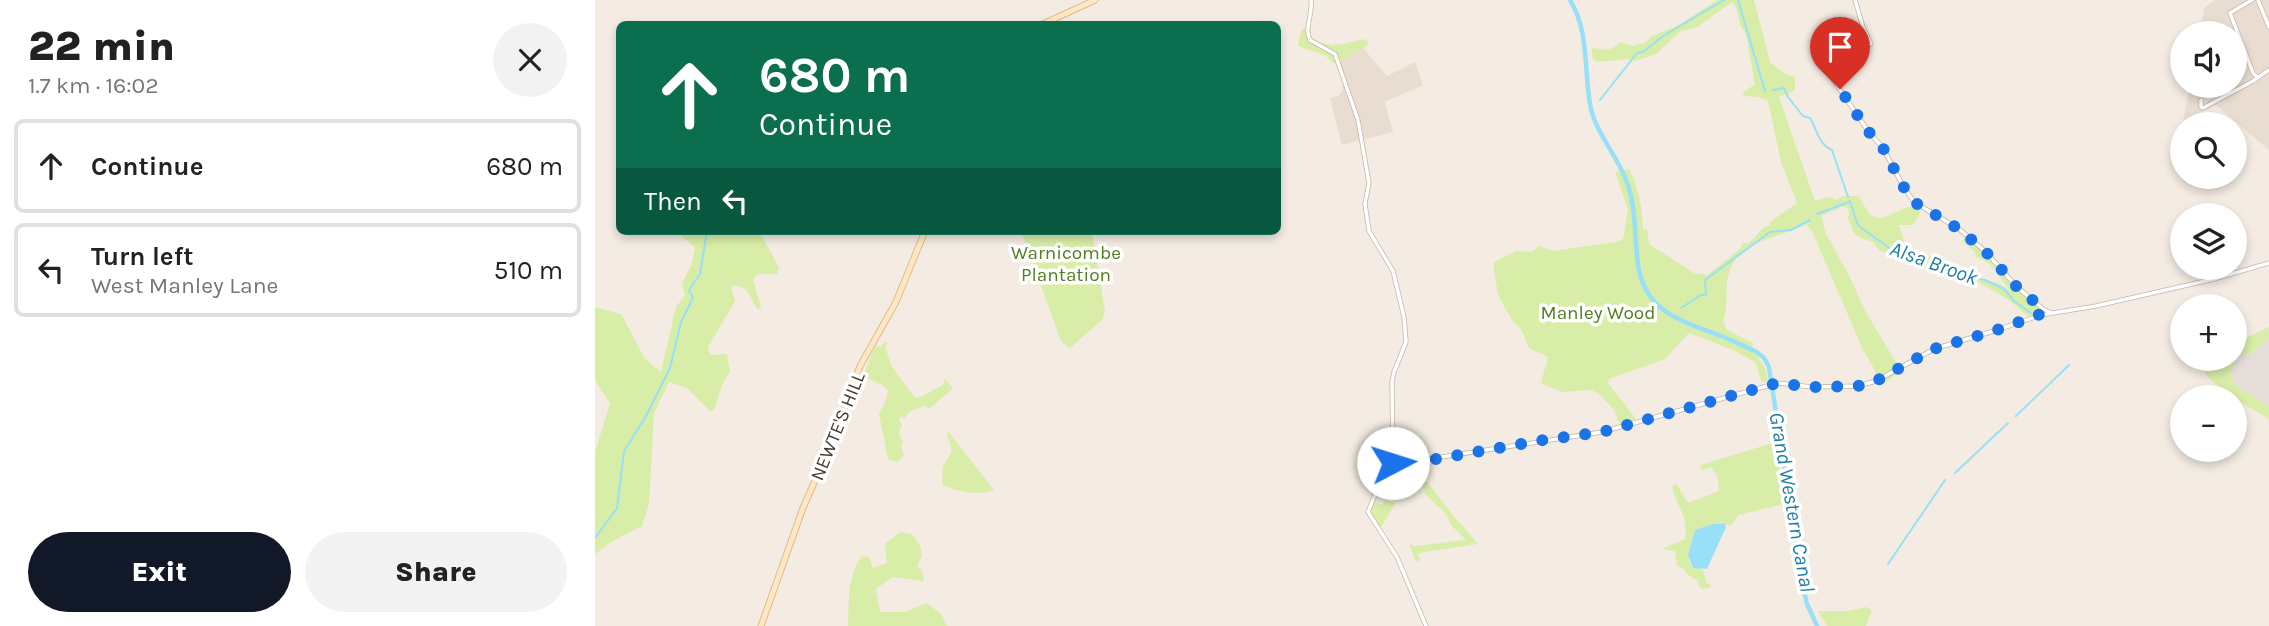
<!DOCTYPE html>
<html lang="en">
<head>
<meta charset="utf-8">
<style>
  :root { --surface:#fff; --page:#f2f2f2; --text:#222; --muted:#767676; --line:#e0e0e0; --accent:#111827 }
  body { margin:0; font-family:Karla,sans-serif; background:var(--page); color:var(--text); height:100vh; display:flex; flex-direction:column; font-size:26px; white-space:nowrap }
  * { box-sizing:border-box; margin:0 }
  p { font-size:23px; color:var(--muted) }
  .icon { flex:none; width:38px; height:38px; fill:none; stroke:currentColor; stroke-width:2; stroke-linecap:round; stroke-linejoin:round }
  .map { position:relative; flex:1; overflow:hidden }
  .panel { display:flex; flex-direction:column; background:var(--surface); width:595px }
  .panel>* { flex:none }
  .banner { position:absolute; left:21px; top:21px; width:665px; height:214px; border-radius:10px; box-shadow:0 4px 10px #0003; background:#0b6e4f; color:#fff; overflow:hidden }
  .buttons { position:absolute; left:1575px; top:21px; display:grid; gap:14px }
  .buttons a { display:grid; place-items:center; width:77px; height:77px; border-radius:50%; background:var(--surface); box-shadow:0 4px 10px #0003; font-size:35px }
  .pin { position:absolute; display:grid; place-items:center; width:60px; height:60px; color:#fff; margin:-72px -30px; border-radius:50% 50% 50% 0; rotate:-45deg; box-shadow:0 0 7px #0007 }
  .pin .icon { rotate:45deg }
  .me { position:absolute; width:77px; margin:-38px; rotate:85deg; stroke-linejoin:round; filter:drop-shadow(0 0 5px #0008) }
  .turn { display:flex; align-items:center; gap:24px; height:147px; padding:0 28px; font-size:32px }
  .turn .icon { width:91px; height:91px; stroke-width:2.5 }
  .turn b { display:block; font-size:49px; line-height:60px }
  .then { display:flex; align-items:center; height:66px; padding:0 28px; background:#0003; gap:14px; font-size:26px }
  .round { display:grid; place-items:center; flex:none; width:74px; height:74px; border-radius:37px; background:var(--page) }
  .head { display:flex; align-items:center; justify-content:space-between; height:119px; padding:0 28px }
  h1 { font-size:42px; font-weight:800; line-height:52px }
  .button { display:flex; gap:14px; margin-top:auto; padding:14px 28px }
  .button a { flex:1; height:80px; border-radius:42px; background:var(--accent); color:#fff; font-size:28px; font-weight:800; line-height:80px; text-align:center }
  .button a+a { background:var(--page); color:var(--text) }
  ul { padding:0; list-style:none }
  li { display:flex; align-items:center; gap:21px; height:94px; margin:0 14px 10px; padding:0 14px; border:4px solid var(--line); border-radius:10px }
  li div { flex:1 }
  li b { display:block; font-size:26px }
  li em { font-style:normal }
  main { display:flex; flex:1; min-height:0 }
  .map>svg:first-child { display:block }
  .residential { fill:#e8ddd0 }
  .industrial { fill:#e5ded8 }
  .green { fill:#d8eda7 }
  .water { fill:#98dff8 }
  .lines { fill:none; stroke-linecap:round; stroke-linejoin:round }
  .stream { stroke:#98dff8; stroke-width:2 }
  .canal { stroke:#98dff8; stroke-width:4.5 }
  .street-casing { stroke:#c3b5a8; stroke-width:5 }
  .secondary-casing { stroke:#dbbc8f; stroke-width:7 }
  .street { stroke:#fff; stroke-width:3.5 }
  .secondary { stroke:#ffe7c2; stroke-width:5 }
  .route { stroke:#1a73e8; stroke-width:12; stroke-dasharray:0 21.6 }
  .labels { text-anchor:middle; stroke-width:7; stroke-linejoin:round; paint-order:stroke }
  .park-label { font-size:19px; fill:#517e20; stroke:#fff }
  .street-label { font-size:19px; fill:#463b33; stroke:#fff }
  .water-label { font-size:21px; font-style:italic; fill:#1f7fa3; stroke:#fff }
</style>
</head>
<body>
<main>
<section class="panel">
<div class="head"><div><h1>22 min</h1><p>1.7 km · 16:02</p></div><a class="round"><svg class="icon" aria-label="close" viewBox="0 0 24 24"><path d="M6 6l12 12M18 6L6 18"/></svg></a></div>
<ul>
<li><svg class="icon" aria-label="ahead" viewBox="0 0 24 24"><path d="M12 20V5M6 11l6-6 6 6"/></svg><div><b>Continue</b></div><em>680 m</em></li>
<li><svg class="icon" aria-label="left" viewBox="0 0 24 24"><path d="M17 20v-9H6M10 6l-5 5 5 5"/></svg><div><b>Turn left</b><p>West Manley Lane</p></div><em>510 m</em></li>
</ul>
<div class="button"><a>Exit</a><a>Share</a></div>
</section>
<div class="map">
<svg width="1674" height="626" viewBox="0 0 1674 626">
  <rect width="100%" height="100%" fill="#f4ece3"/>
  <path class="residential" d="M1620 0H1674V150L1621 105 1588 122 1595 86H1640V33H1605L1609 8Z
    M768 48 792 76 820 62 828 85 790 102 798 132 747 145 735 98 743 96 748 90 747 86 750 85 742 62Z"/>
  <path class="industrial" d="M1674 338V406L1643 387 1636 376 1638 359 1646 354H1656Z"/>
  <path class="green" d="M1122 0H1159L1175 62 1190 74 1200 77V90L1184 97 1220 201 1235 197 1241 200 1249 196H1263C1268 201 1270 210 1276 215 1292 227 1307 199 1325 209 1326 215 1321 220 1318 225H1304L1312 251 1338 258 1353 268 1405 284 1416 292 1395 264 1381 257 1380 252 1367 241 1370 237H1372L1442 305 1444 309V315L1435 318 1414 300 1383 282 1322 265 1284 250 1278 242 1268 239 1259 233 1253 218 1254 212 1251 207H1246L1226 216 1231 234 1255 277 1269 309 1306 371 1288 384 1268 350 1217 231 1211 224C1186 238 1143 240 1134 273 1129 289 1134 305 1128 321L1132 330 1158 343 1156 351C1167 360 1171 367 1173 381L1167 382 1160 362 1140 351 1094 333 1070 359 1014 379 1013 383 1041 419 1025 425 1019 410 1005 395 997 390 966 392 946 383 953 357 934 348 927 331 917 320 903 295 898 263 921 251 936 252 945 246 957 251 1021 242 1028 239 1033 209 1020 172 1034 169C1044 189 1047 206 1048 229H1052L1054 244 1099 273 1112 275 1145 249 1148 242 1153 244 1169 227 1175 225V222L1202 203 1186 162 1173 101 1163 97 1148 96 1149 92 1160 84 1151 35 1145 24 1142 10 1137 2 1101 28 1086 31 1061 54 1040 61 1034 59 1002 62 997 58V48C1012 50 1014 52 1026 42L1037 46 1050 43 1057 36 1082 26Z
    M709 29H716V36C731 51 751 43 769 39L773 41V45L745 61 738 63 731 56 703 46 706 30Z
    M87 231H171L166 234 184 268 182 274H163L158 279 166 307 163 310C156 299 152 282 136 286L140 301 113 347 115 355 132 354 135 372C124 387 125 394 119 410L115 411 92 388 74 382 59 413 54 504 47 526 16 542 0 554V452L15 403 0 380V307L26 314 50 359 66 372 81 307 90 295 87 283 97 264 100 247 86 236Z
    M426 231H497L510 311 507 320 475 348 466 341Z
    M1674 327V338L1656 354H1646L1640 358V343Z
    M289 341 293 343 290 347 297 367 320 398C331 397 336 389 347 386L350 379 358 388 334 409 329 406 314 412 310 418 305 417 304 421 307 424 304 434 308 441 306 447 309 456 302 462 293 460 284 414 292 398 293 390 287 385 268 376 280 346 286 347Z
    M1611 359H1639L1636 376 1643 387 1674 406V419L1640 399V397L1632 396C1622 381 1614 384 1606 365Z
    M353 431 399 490C387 496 359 492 347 484L348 466 357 451 352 434Z
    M1181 442 1189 504 1143 515 1136 526 1127 522 1100 530 1093 555 1095 565 1108 570 1111 582 1117 586 1108 589 1105 588 1102 580 1092 574 1088 568 1082 566 1080 551 1067 549 1090 539C1094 516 1081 506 1077 486L1081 483 1093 503 1124 491 1123 479 1117 467 1107 470 1105 465Z
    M818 464 857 514 883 544 829 552 823 554 825 560 822 562 818 555 815 544 819 546 871 540 856 525 851 514 830 494V490L821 480 817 468Z
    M779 501 786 505 790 501 799 502 800 504 785 529 775 511Z
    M305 532 317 534 325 545 327 556 322 566 327 571 329 581 297 577 281 589 285 612H310L331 603 345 613 352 626H253C254 603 252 575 267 556L274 557 278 568 292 563 290 544Z
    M1271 607 1277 610 1271 626H1232L1223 611H1253Z"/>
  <path class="water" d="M1130 523 1131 527 1112 569 1098 568 1093 555 1100 530 1118 524Z"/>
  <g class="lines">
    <path class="stream" d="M1143 0 1170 91
      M149 24 150 23
      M1178 90 1189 88 1193 97 1208 116 1215 118C1222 129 1223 144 1237 150L1253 197
      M1005 100 1042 53 1048 52 1068 36 1129 0
      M1255 201 1262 223 1265 227 1300 252 1303 251 1365 274 1390 280 1409 289 1419 301 1436 313
      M1222 214 1254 202
      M1086 308 1106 295H1111L1110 280 1175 232 1196 230 1215 220
      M1421 416 1474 365
      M1360 473 1413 423
      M0 538 22 508 29 451 50 418 75 368 86 322 98 298 94 290 105 274 112 231
      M1293 564 1350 480"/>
    <path class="canal" d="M975 0C994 30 989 70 995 104 1000 133 1021 153 1031 180 1042 208 1039 236 1043 264 1049 312 1087 321 1126 336 1137 340 1148 346 1160 351L1169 358 1174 367 1207 582 1212 604 1222 626"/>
    <g class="street-casing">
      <path id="street" d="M716 0C718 14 709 28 715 40L740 54 763 120 774 183 770 204 774 231 798 271 809 317 811 342 799 372 797 382 798 463
        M1260 0 1268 27 1276 44 1239 63 1234 68 1235 75 1273 131 1288 148 1308 186 1319 202 1364 229 1391 252 1421 286 1448 309 1457 313
        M1657 0 1635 13 1658 73 1662 77
        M1663 0 1674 27
        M1606 100V107L1608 108 1658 81 1674 70
        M831 626 802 557 773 512 781 492 784 473 789 466 1007 432 1183 383 1217 387 1263 386 1281 381 1339 349 1402 330 1446 315 1501 306 1619 279 1674 263"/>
    </g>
    <g class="secondary-casing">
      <path id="secondary" d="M448 24 500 0
        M166 626 208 508 239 437 265 366 301 302 330 231"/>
    </g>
    <use href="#street" class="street"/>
    <use href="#secondary" class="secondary"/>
  </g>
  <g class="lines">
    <path class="route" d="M798 463 830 461 948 440 1007 432 1182 383 1217 387 1263 386 1281 381 1339 349 1402 330 1446 314 1448 309 1421 286 1391 252 1364 229 1319 202 1308 186 1288 148 1273 131 1245 89"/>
  </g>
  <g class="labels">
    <g class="park-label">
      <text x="471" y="259">Warnicombe<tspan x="471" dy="22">Plantation</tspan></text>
      <text x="1003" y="319">Manley Wood</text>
    </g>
    <g class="street-label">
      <text transform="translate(242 426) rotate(-68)" y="7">NEWTE'S HILL</text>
    </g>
    <g class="water-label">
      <text transform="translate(1339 263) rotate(20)" y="7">Alsa Brook</text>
      <text transform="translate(1197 502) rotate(80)" y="7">Grand Western Canal</text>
    </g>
  </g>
</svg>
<div class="buttons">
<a><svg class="icon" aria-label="sound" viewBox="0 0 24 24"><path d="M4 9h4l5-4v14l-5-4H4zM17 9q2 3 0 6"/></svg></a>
<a><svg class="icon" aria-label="search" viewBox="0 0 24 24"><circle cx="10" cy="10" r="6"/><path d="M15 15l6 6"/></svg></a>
<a><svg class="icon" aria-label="layers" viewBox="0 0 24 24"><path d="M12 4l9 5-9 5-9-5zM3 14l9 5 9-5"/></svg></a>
<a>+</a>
<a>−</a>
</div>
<div class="pin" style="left:1245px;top:89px;background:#d93025"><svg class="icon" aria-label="arrive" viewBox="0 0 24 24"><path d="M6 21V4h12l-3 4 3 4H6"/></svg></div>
<svg class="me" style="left:798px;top:463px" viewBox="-20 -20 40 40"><circle r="19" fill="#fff"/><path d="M0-13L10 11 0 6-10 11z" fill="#1a73e8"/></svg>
<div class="banner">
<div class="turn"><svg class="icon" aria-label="ahead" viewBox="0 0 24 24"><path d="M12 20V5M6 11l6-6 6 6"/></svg><div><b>680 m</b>Continue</div></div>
<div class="then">Then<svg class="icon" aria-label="left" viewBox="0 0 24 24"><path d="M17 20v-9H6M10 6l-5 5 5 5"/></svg></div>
</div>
</div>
</main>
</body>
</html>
